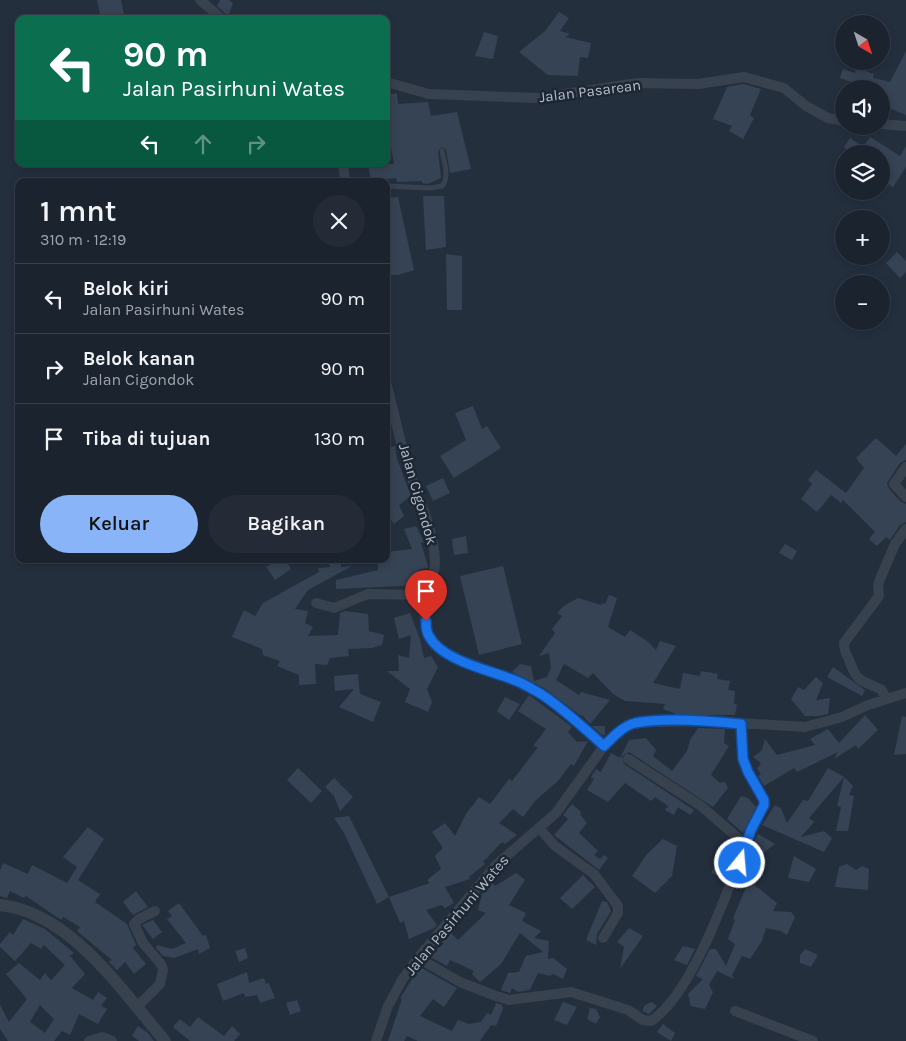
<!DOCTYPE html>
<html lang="id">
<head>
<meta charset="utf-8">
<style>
  :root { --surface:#1b232e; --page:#242b36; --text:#f1f3f6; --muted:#a0a4aa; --line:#39404a; --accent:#8ab4f8 }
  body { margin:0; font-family:Karla,sans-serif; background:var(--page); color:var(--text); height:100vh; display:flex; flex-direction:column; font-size:19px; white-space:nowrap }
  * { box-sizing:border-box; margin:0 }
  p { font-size:16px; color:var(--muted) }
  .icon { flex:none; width:28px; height:28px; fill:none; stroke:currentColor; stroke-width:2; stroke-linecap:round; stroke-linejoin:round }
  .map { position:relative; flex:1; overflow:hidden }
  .drawer { position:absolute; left:15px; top:178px; width:375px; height:385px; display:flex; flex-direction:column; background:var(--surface); border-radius:10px; box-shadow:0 2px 8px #0003,0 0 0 1px var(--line) }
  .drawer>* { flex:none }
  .hud { position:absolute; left:15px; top:15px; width:375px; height:152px; border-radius:10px; box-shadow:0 2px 8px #0003,0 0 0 1px var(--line); background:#0b6e4f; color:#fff; overflow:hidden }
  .needle { width:32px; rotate:141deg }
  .fabs { position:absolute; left:835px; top:15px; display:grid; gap:10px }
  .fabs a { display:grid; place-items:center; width:55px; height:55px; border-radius:50%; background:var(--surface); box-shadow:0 2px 8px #0003,0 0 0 1px var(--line); font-size:25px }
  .pin { position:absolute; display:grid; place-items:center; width:42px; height:42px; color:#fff; margin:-51px -21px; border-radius:50% 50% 50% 0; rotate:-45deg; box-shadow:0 0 5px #0007 }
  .pin .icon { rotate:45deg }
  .me { position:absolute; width:55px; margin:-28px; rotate:17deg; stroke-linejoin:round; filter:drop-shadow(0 0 4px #0008) }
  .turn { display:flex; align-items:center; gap:18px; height:105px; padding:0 25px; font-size:22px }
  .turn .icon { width:65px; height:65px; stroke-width:2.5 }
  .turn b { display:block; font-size:35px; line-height:42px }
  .lanes { display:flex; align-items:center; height:48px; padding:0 25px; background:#0003; justify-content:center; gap:25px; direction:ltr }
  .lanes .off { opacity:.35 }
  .round { display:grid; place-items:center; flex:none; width:52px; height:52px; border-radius:26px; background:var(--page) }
  .headline { display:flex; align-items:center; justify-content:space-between; height:85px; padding:0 25px }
  h1 { font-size:30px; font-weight:600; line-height:38px }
  .primary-button { display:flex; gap:10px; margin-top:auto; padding:10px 25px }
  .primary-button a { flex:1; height:58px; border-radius:30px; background:var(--accent); color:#111; font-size:20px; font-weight:600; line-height:58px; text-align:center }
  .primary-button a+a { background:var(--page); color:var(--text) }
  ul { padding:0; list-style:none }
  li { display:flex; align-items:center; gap:15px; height:70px; padding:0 25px; border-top:1px solid var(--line) }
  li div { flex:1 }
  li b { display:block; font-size:19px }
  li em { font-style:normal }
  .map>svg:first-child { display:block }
  .building { fill:#364354; fill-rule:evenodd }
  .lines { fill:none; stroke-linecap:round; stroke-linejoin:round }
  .service { stroke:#38414e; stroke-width:5 }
  .minor { stroke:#38414e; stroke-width:10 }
  .tertiary { stroke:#38414e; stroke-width:12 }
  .route-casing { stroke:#114b97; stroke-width:12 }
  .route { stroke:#1a73e8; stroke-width:9 }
  .labels { text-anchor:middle; stroke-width:5; stroke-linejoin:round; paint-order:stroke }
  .street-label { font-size:15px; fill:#b4bcc9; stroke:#1d2633 }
</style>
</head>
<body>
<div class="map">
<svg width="906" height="1041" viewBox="0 0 906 1041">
  <rect width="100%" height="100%" fill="#242f3e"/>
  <path class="building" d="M97 0H121L125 19H101Z
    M220 0H229L233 3 228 16 217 6Z
    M559 12 569 18 560 31 570 34 565 37 591 43 588 58 580 57 578 76 548 75 519 52 545 31Z
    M484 32 498 36 493 59 475 56Z
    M906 51V115L889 108 887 118 881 117V89H852L854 83 840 78 843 69 855 73 856 68 874 74 873 78 890 82Z
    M744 84 761 89 750 115 754 118 743 139 729 131 732 126 713 119 727 87Z
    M397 93 398 104 428 102 431 116 457 112 471 169 450 173 446 150 442 147 438 151 441 178 428 184 422 183V181L397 182 396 178 371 181 368 164H394L386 121V95Z
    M870 137 900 156 906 146V167L893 187 885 182 889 176 881 170V154H854L844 147 850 138 863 147Z
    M423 196H444L446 247 426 250Z
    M398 197 414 270 398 275H386V198Z
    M897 252 906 261V272L900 278 886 263Z
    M446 254 462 256V310H447Z
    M473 406 482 429 487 426 501 448 454 478 440 456 466 440 455 413Z
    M876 438 896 456 906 444V460L900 463 887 483 889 489 901 502 906 504V522L900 525 890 540 886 537 877 546 869 539 875 532 843 500 841 503 831 495 817 512 801 499 812 484 808 480 816 470 846 493 864 468 856 458Z
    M395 446 397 459 411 496 399 505 404 516 394 524 386 512V448Z
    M443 478 450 493 433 501 426 486Z
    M416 526 424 542 421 543 428 566V568L418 570 423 581 421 585 336 589V580L378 570V559H386V552L412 549 404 529Z
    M466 536 468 553 454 555 452 539Z
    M785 544 797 551 792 560 779 553Z
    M279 559H285L291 569 275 580 266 567Z
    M328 559H341V567L352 566 308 590 295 609 308 611 305 623 313 627 308 636 338 635 340 613 345 611 368 614 369 631 384 635 382 645 372 648 348 649 349 656 330 658 327 665 315 664 316 684 299 685V675L277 666 280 661 263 655 262 649 232 637 244 610 255 616 263 603 319 572 318 568 330 567Z
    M503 566 522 644 479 655 460 576Z
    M609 595 617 598 608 627 625 637 630 630 647 641 656 650 660 641 676 646 653 683 680 689 683 673 700 676 701 671 718 674 717 679 730 681 728 690 735 691 734 704H737L735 715H679L663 709 665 704 625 701 613 694 593 673 588 678 564 664 556 680 579 695 581 692 610 700 590 724 582 715 581 716 544 688 512 672 520 664 531 666 534 681 547 677 551 668 549 653 539 656 555 633 552 629 562 616 557 613 565 605 578 598 601 605 602 603 605 604Z
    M410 613 420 639 424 658 431 656 438 667 427 689 432 702 428 712 405 702 410 689 387 671H399L398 655 409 658 411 635 399 639 394 618Z
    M833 667 865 690 862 696 827 677Z
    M358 674 360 694 381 702 373 722 339 707 354 689 335 691 334 676Z
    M816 677 823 683 816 700 830 698 828 714 818 716H805L791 699 798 687 804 690Z
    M529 695 572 727 568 732 577 742 588 741 574 766 571 764 558 781 536 800 523 817 513 809 499 823 517 835 505 844 502 842 483 862 485 864 469 877 470 879 445 887 454 903 445 908 442 905 426 910 437 925 434 928 409 939 404 921 400 923 389 897 430 883 427 880 441 869 435 856 443 848 432 832 445 823 455 836 466 814 479 797 490 804 509 779 512 781 538 747 533 746 546 729 518 711Z
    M505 697 520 704 509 720 497 711Z
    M865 715 878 730 858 749 856 745 834 759 838 752 797 772 794 768 764 786 758 776 761 774 757 769 761 763 753 757 762 750 765 739 777 755 815 745 810 739 828 729 839 743Z
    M902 716 906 717V754L894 755Z
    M592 726H605V735H602Z
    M698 728 725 729 724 743 729 746 711 775 720 783 725 782 728 788 713 807 629 752 622 756 624 764 694 810 690 815 678 807 674 815 665 810 668 806 655 797 651 801 625 783 608 802 587 790 594 779 591 777 596 769 601 772 611 753 620 758 629 740 646 738 656 750 653 756 672 771 687 751 690 740Z
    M298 768 322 791 311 803 287 780Z
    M828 768 844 777 809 818 814 822 801 837 824 831 832 838 824 852 762 825 775 805 781 808 787 823 803 800 808 801Z
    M844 777 853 786 849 795 854 796 848 831H836L841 807 837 806Z
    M334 778 353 797 340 811 334 796 325 787Z
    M741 796 748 798 756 807 743 833 727 819Z
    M572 804 581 812 580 814 587 823 579 833 598 851 594 855 600 859 604 855 608 858 599 870 554 835 568 819 563 815Z
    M349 816 389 897 377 904 344 833 334 818Z
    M88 827 104 839 78 880 100 894 95 902 127 924 136 945 133 948 146 964 134 974 125 962 117 970 109 962 112 960 77 931 80 927 63 917 61 920 26 896 24 898 10 891 7 898 0 896V871L3 863 28 874 32 865 67 883 77 867 63 857Z
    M758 834 775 844 762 854 753 844Z
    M663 839 677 846 672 876 655 893 632 876 647 854Z
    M794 856 816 869 809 882 788 878Z
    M716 862 730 866 725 878 711 873Z
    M847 864 856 870 862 866 869 869 868 890 835 887 839 867Z
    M745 865H750L757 873 751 882 777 903 773 911 791 912 795 917 787 935 781 931 766 928 762 941 750 959 742 956 732 975 734 979 717 971 709 985 713 992 705 1009 691 1006 688 994 703 979 696 976 710 949H716L726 966 735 944 728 939 735 920 733 918 747 885 740 879Z
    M516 873 525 880 509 905 526 913 522 921 541 931 534 938 549 941 548 959 553 958 567 969 563 979 553 974 550 976 538 973 530 990 518 992 512 988 510 993 501 990 508 973 519 972 526 956 543 952 520 933 501 964 480 982 472 974 474 971 450 960 447 966 429 956 444 943 442 942 450 932 458 940 486 913 478 910 482 894 491 882 495 886Z
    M583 875 595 887 572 909 560 898Z
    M136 891 148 907 133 915 123 902Z
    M602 901 607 902 611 911 597 934 596 945 586 940Z
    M179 903 203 936 206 935 210 948 199 954 198 949 174 958 163 956 156 948 157 945 172 949 186 943 167 919 172 916 168 911Z
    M23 919 45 929 74 953 70 956 85 974 72 988 93 1000 98 992 107 998 101 1006 107 1009 98 1024 79 1014 70 1035 62 1031 54 1041H8L0 1029V1005L9 1022 27 999 6 974 19 963 40 980 45 973 51 980 65 965 44 945 41 949 31 943 15 961 0 947V944L10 932 13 935ZM40 1005 54 1019 45 1033 30 1022Z
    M153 920 162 932 153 939 142 925Z
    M629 928 643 936 620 969 624 947 617 942Z
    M683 946 695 949 687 965 674 960Z
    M245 948 248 958 239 962 235 951Z
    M805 949 818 955 811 967 800 963V955Z
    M420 967 457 988 444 1007 433 999 420 1016 452 1031 458 1020 469 1024 481 1022 487 1013 491 1015 496 1003 502 1005 503 1009 496 1026 491 1025 480 1041H418L407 1036 404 1041H388L402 999 400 998Z
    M247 972 249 983 264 978 266 984 269 983 275 998 260 1003 257 995 245 997 244 993 223 1001 217 984Z
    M297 1000 301 1011 290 1015 286 1003Z
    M563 1002 577 1007 567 1025 554 1020Z
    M652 1002 657 1006 649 1014 642 1011 645 1005Z
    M590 1008 596 1009 600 1017 596 1024 587 1019Z
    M198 1017 224 1036 232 1026 240 1034 234 1041H190L173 1027 180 1019 190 1027Z
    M663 1024 675 1033 671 1041 657 1032Z
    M138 1026 148 1033 154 1041H139L132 1036Z"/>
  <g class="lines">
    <path class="service" d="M386 186 430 188 442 186C450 177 444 162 442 151"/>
    <path class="minor" d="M200 0 222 19
      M386 82 429 94 538 98 638 83 698 84 744 77 784 88 806 106 828 118 844 121
      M881 124 906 126
      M343 164 345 181
      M386 382C395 415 401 451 414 484 423 510 435 535 435 564 435 576 427 585 425 596 423 609 424 633 434 643 457 664 488 668 516 681 550 696 576 721 604 746
      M906 467 894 484 906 497
      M316 603 334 608 368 594 425 595
      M886 699 882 690C862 679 858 685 850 662 847 655 844 652 844 643L879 596 878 585 880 579 895 544 906 529
      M628 759 701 806 745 844
      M539 828 555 846 594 874 618 906V913L603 938
      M418 958 460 982 496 996 509 1000 571 992 628 1010 643 1020 651 1021C692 995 729 888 746 842 751 829 763 814 764 800L748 772 743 759 741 725
      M136 1008 160 984 163 970 161 964 143 943 134 924 139 919 155 911
      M735 1011 813 1041
      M89 1041 102 1037 112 1041
      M376 1041 388 1006 402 980 418 958 496 865 556 813 604 746 623 729 635 723 656 722 709 721 805 727 842 717 868 705 906 693"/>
    <path class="tertiary" d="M0 905C70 912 122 991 165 1041"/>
  </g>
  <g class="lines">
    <g class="route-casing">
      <path id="route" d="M426 621C426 626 426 632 429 636 442 661 490 670 514 680 523 683 532 689 541 694 564 709 583 727 604 746 613 737 623 726 635 723 664 717 711 721 741 724L743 759 748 772 764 800V805L751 830 740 863"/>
    </g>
    <use href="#route" class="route"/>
  </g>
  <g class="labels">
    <g class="street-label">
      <text transform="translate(590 91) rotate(-7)" y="5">Jalan Pasarean</text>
      <text transform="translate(418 494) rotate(74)" y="5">Jalan Cigondok</text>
      <text transform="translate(457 915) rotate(-50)" y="5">Jalan Pasirhuni Wates</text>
    </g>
  </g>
</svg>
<div class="fabs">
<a><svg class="needle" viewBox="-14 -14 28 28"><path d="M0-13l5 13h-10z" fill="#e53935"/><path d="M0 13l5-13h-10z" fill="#a0a4aa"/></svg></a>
<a><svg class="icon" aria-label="sound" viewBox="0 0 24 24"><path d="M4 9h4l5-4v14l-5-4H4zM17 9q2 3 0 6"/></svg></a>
<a><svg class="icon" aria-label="layers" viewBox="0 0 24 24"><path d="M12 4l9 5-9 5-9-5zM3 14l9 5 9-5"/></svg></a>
<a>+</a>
<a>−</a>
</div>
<div class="pin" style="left:426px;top:621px;background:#d93025"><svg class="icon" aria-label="arrive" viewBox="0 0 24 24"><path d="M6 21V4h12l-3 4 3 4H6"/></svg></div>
<svg class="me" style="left:740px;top:863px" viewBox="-20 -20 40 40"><circle r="17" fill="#1a73e8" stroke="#fff" stroke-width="3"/><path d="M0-11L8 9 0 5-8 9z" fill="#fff"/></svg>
<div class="hud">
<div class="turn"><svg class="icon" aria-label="left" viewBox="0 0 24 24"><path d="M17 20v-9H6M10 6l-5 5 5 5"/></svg><div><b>90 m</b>Jalan Pasirhuni Wates</div></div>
<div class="lanes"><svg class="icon" aria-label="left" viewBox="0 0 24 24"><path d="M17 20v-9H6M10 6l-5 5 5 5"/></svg><svg class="icon off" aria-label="ahead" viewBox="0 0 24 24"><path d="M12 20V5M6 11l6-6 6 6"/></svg><svg class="icon off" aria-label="right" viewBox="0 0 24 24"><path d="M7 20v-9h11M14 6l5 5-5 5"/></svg></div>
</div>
<section class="drawer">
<div class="headline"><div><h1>1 mnt</h1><p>310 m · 12:19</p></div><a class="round"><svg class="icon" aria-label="close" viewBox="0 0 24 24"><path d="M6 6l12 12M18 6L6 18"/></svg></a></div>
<ul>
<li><svg class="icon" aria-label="left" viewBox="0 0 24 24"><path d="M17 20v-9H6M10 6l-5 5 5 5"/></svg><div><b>Belok kiri</b><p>Jalan Pasirhuni Wates</p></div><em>90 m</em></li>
<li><svg class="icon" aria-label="right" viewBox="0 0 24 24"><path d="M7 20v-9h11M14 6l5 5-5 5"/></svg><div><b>Belok kanan</b><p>Jalan Cigondok</p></div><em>90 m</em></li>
<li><svg class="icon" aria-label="arrive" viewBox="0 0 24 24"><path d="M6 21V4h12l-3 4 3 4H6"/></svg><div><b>Tiba di tujuan</b></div><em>130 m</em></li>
</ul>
<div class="primary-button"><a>Keluar</a><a>Bagikan</a></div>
</section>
</div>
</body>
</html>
